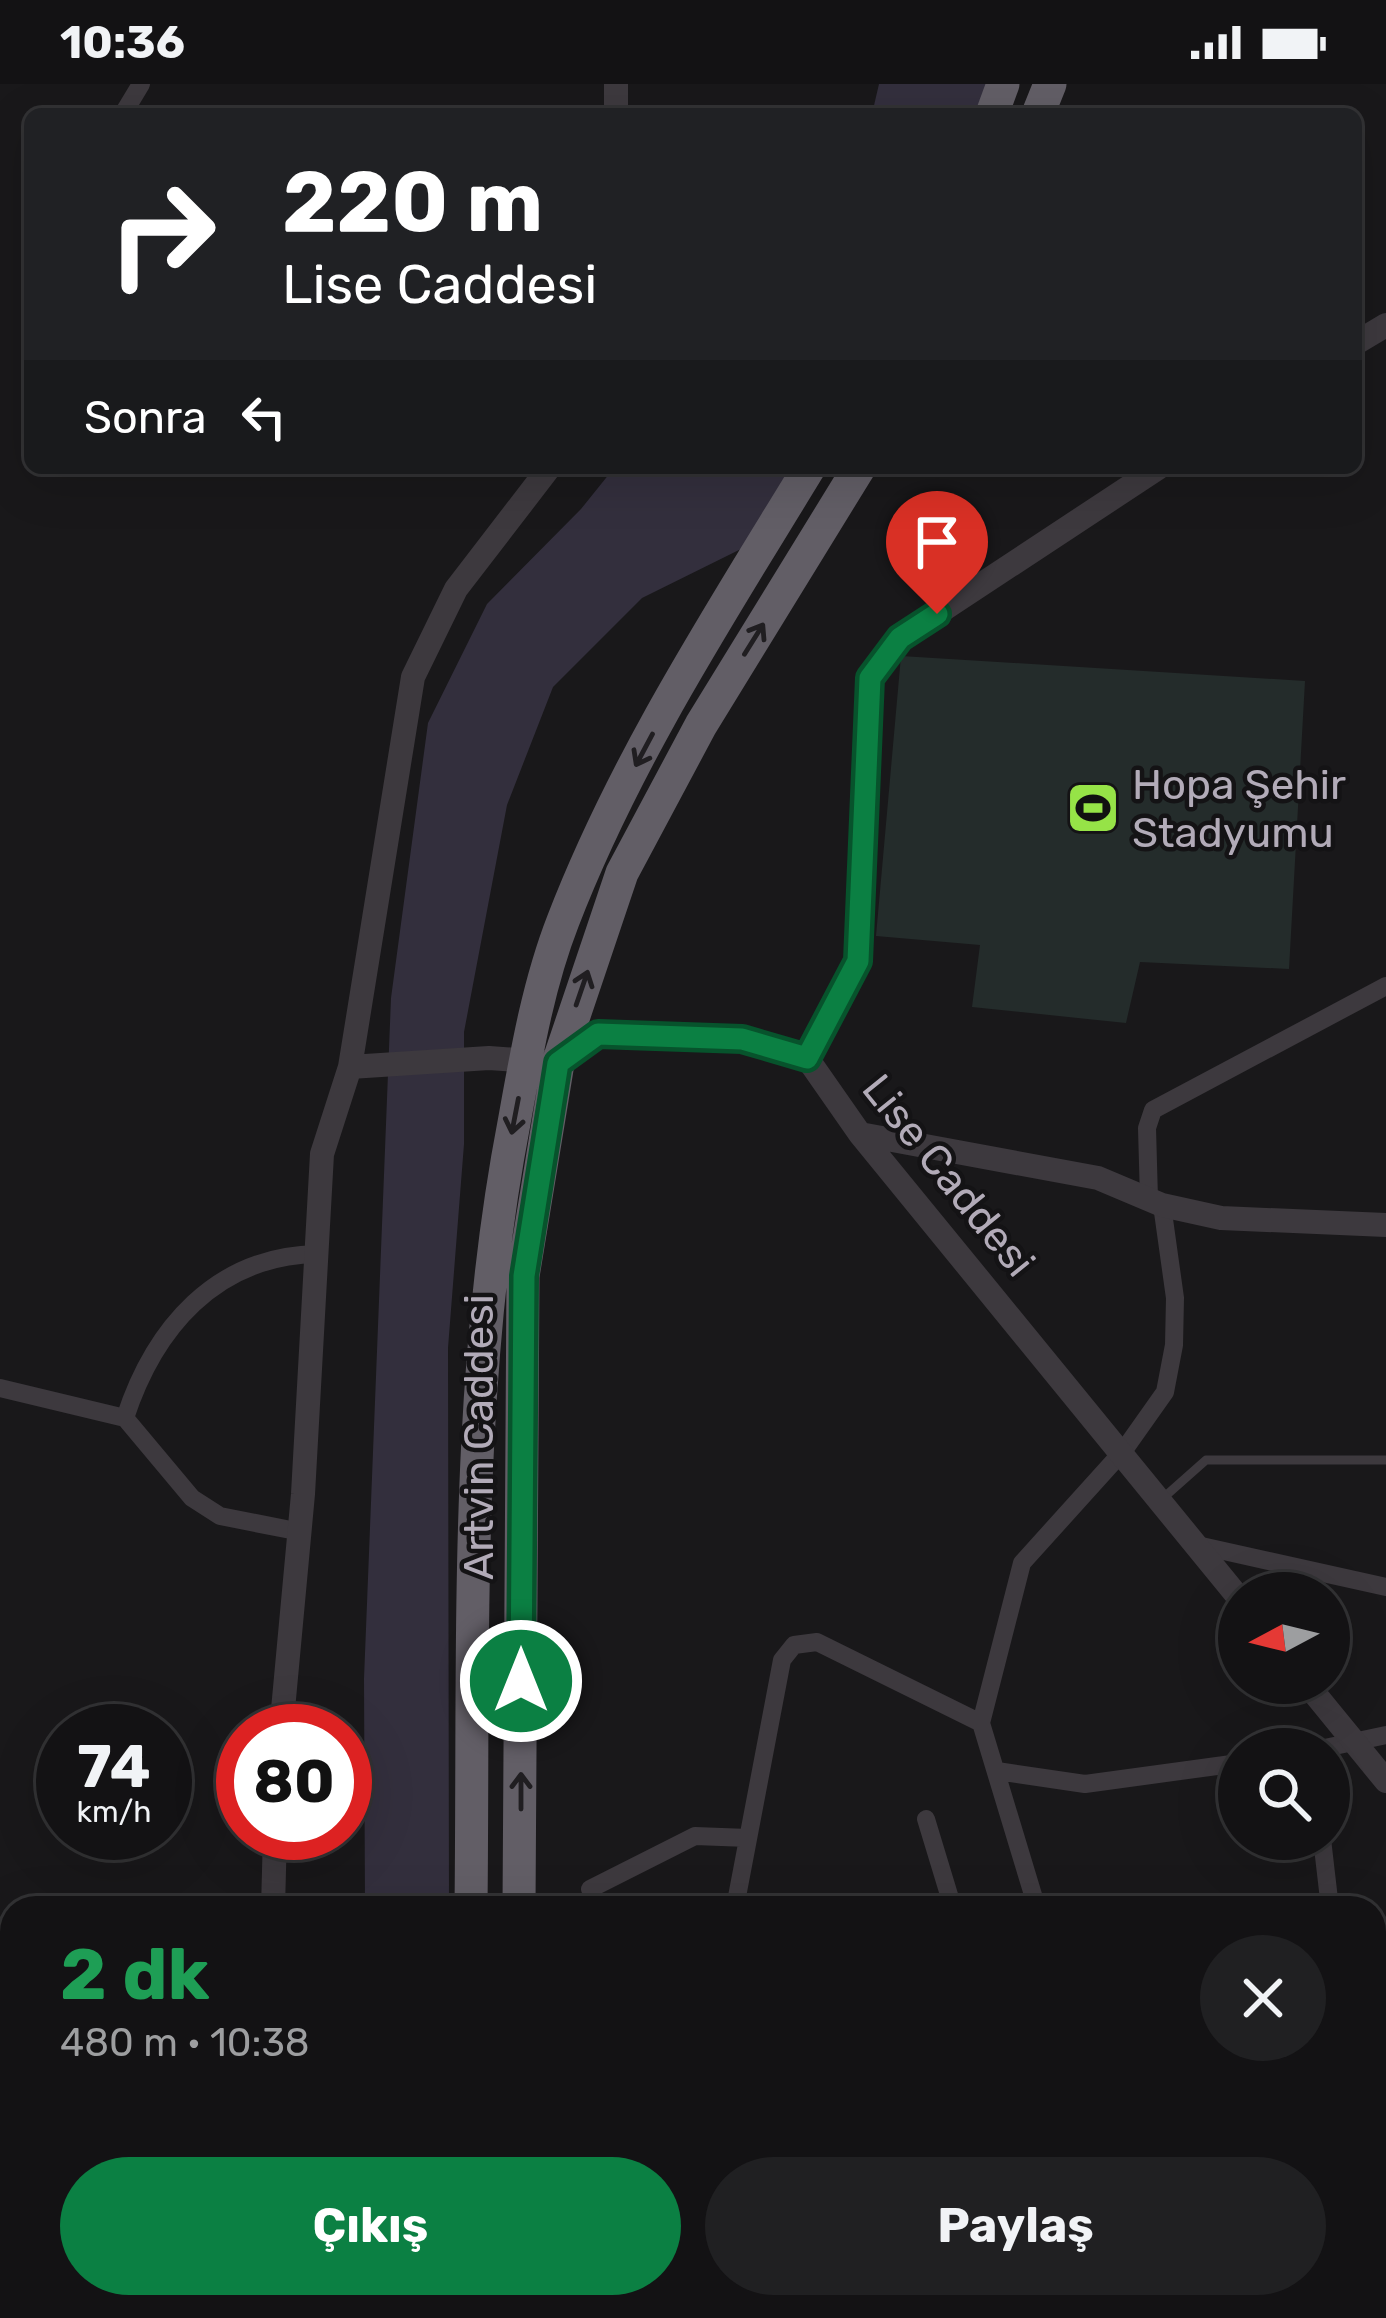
<!DOCTYPE html>
<html lang="tr">
<head>
<meta charset="utf-8">
<style>
  :root { --surface:#131214; --page:#202022; --text:#f1f3f6; --muted:#9d9ea0; --line:#323234; --accent:#0b8043 }
  body { margin:0; font-family:Rubik,sans-serif; background:var(--page); color:var(--text); height:100vh; display:flex; flex-direction:column; font-size:45px; white-space:nowrap }
  * { box-sizing:border-box; margin:0 }
  p { font-size:39px; color:var(--muted) }
  .icon { flex:none; width:66px; height:66px; fill:none; stroke:currentColor; stroke-width:2; stroke-linecap:round; stroke-linejoin:round }
  .map { position:relative; flex:1; overflow:hidden }
  .side { position:absolute; left:0px; top:1812px; width:1386px; height:423px; display:flex; flex-direction:column; background:var(--surface); border-radius:36px 36px 0 0; box-shadow:0 12px 48px #0002,0 0 0 3px var(--line) }
  .side>* { flex:none }
  .top-card { position:absolute; left:24px; top:24px; width:1338px; height:366px; border-radius:18px; box-shadow:0 12px 48px #0002,0 0 0 3px var(--line); background:#202124; color:#fff; overflow:hidden }
  .needle { width:78px; rotate:263deg }
  .controls { position:absolute; left:1218px; top:1488px; display:grid; gap:24px }
  .controls a { display:grid; place-items:center; width:132px; height:132px; border-radius:50%; background:var(--surface); box-shadow:0 12px 48px #0002,0 0 0 3px var(--line); font-size:60px }
  .speed { position:absolute; left:36px; top:1620px; display:flex; gap:24px; font-size:60px; font-weight:700; text-align:center }
  .speed>* { display:grid; place-content:center; width:156px; height:156px; border-radius:50%; background:var(--surface); box-shadow:0 12px 48px #0002,0 0 0 3px var(--line); line-height:1 }
  .speed small { font-size:30px; font-weight:400 }
  .speed .limit { border:18px solid #d22; background:#fff; color:#111 }
  .pin { position:absolute; display:grid; place-items:center; width:102px; height:102px; color:#fff; margin:-123px -51px; border-radius:50% 50% 50% 0; rotate:-45deg; box-shadow:0 0 12px #0007 }
  .pin .icon { rotate:45deg }
  .me { position:absolute; width:132px; margin:-66px; rotate:0deg; stroke-linejoin:round; filter:drop-shadow(0 0 9px #0008) }
  .turn { display:flex; align-items:center; gap:42px; height:252px; padding:0 60px; font-size:54px }
  .turn .icon { width:156px; height:156px; stroke-width:2.5 }
  .turn b { display:block; font-size:84px; line-height:102px }
  .then { display:flex; align-items:center; height:114px; padding:0 60px; background:#0003; gap:24px; font-size:45px }
  .round { display:grid; place-items:center; flex:none; width:126px; height:126px; border-radius:63px; background:var(--page) }
  .overview { display:flex; align-items:center; justify-content:space-between; height:204px; padding:0 60px }
  h1 { font-size:72px; font-weight:700; line-height:90px; color:#1e9e55 }
  .button { display:flex; gap:24px; margin-top:auto; padding:24px 60px }
  .button a { flex:1; height:138px; border-radius:72px; background:var(--accent); color:#fff; font-size:48px; font-weight:700; line-height:138px; text-align:center }
  .button a+a { background:var(--page); color:var(--text) }
  .status { display:flex; justify-content:space-between; align-items:center; height:84px; padding:0 60px; background:var(--surface); direction:ltr }
  .status svg { height:33px; fill:currentColor }
  .map>svg:first-child { display:block }
  .green { fill:#242c2b }
  .water { fill:#332f3d }
  .lines { fill:none; stroke-linecap:round; stroke-linejoin:round }
  .service { stroke:#3d393e; stroke-width:9 }
  .minor { stroke:#3d393e; stroke-width:18 }
  .tertiary { stroke:#3d393e; stroke-width:24 }
  .trunk { stroke:#625e66; stroke-width:33 }
  .oneway { stroke:#201e21 }
  .route-casing { stroke:#07532c; stroke-width:30 }
  .route { stroke:#0b8043; stroke-width:21 }
  .labels { text-anchor:middle; stroke-width:9; stroke-linejoin:round; paint-order:stroke }
  .poi-label { font-size:42px; fill:#b2abb8; stroke:#141315; text-anchor:start }
  .street-label { font-size:42px; fill:#b2abb8; stroke:#141315 }
</style>
</head>
<body>
<div class="status"><b>10:36</b><svg viewBox="0 0 49 12"><path d="M0 12V9h3v3zM5 12V6h3v6zM10 12V3h3v9zM15 12V0h3v12zM26 1h20v11H26zM47 4h2v5h-2z"/></svg></div>
<div class="map">
<svg width="1386" height="2234" viewBox="0 0 1386 2234">
  <rect width="100%" height="100%" fill="#19181a"/>
  <path class="green" d="M901 572 1305 597 1289 885 1140 878 1126 939 972 923 980 861 876 852Z"/>
  <path class="water" d="M879 0H998L988 30H872Z
    M614 384H793L743 464 642 514 553 603 507 721 464 948V1060L448 1264 449 1824H365L364 1595 391 914 428 639 487 520 581 425Z
    M307 2223H407L404 2234H304Z"/>
  <g class="lines">
    <path class="service" d="M1162 1415 1206 1376H1386"/>
    <path class="minor" d="M123 30 141 0
      M1149 1115 1147 1044 1153 1026 1386 902
      M0 1304 125 1334 192 1414 220 1432 296 1447
      M125 1334C154 1245 215 1172 317 1170
      M1197 1461 1386 1503
      M1320 1665 1386 1651
      M997 1687 1085 1700 1239 1679
      M926 1735 953 1824
      M1322 1755 1330 1824
      M590 1805 695 1752 748 1754
      M744 1824 736 1818 782 1576 794 1561 817 1558 981 1639
      M1037 1824 981 1639 1022 1479 1124 1366 1165 1308 1174 1261 1175 1214 1162 1121
      M1374 1968 1386 1969
      M1374 2166H1386
      M1299 2223 1302 2234
      M1048 2234 1069 2223"/>
    <path class="tertiary" d="M616 0V30
      M1356 259 1386 241
      M807 974 858 877 870 594 900 554 1158 384
      M350 983 413 593 456 505 549 384
      M860 1050 1098 1094 1162 1121 1221 1134 1386 1141
      M1306 1599 1386 1697
      M281 1647 303 1410 322 1070 350 983 489 974 558 979 598 950 742 955 807 974 860 1050 1239 1514
      M273 1824 275 1749
      M209 2234 212 2223"/>
    <path class="trunk" d="M992 30 1003 0
      M1038 30 1050 0
      M471 1824C474 1561 464 1298 514 1039 526 972 538 901 563 837 625 676 720 530 809 384
      M519 1824 523 1192 558 979 622 789 701 641 859 384
      M432 2234 434 2223
      M489 2234 492 2223"/>
  </g>
  <defs><path id="oneway-shaft" d="M-6 0H5M1.5-3L5.5 0L1.5 3" fill="none" stroke-width="1.6" stroke-linecap="round" stroke-linejoin="round" transform="scale(3)"/></defs>
  <g class="oneway">
    <use href="#oneway-shaft" transform="translate(754 555) rotate(-58)"/>
    <use href="#oneway-shaft" transform="translate(644 666) rotate(118)"/>
    <use href="#oneway-shaft" transform="translate(582 904) rotate(-71)"/>
    <use href="#oneway-shaft" transform="translate(515 1032) rotate(101)"/>
    <use href="#oneway-shaft" transform="translate(521 1707) rotate(-90)"/>
  </g>
  <g class="lines">
    <g class="route-casing">
      <path id="route" d="M521 1597 524 1192 558 979 598 950 742 955 807 974 858 877 870 594 900 554 937 530"/>
    </g>
    <use href="#route" class="route"/>
  </g>
  <defs>
    <g id="stadium-square" transform="scale(2.7)"><rect x="-9" y="-9" width="18" height="18" rx="4" fill="#96e347" stroke="#141315"/><path d="M0-5a6.5 5 0 1 0 0 10a6.5 5 0 1 0 0-10ZM-3.5-1.8h7v3.6h-7Z" fill="#111"/></g>
  </defs>
  <g fill-rule="evenodd">
    <use href="#stadium-square" x="1093" y="724"/>
  </g>
  <g class="labels">
    <g class="poi-label">
      <text x="1132" y="715">Hopa Şehir<tspan x="1132" dy="48">Stadyumu</tspan></text>
    </g>
    <g class="street-label">
      <text transform="translate(949 1091) rotate(51)" y="15">Lise Caddesi</text>
      <text transform="translate(478 1353) rotate(-90)" y="15">Artvin Caddesi</text>
    </g>
  </g>
</svg>
<div class="controls">
<a><svg class="needle" viewBox="-14 -14 28 28"><path d="M0-13l5 13h-10z" fill="#e53935"/><path d="M0 13l5-13h-10z" fill="#9d9ea0"/></svg></a>
<a><svg class="icon" aria-label="search" viewBox="0 0 24 24"><circle cx="10" cy="10" r="6"/><path d="M15 15l6 6"/></svg></a>
</div>
<div class="speed"><div>74<small>km/h</small></div><div class="limit">80</div></div>
<div class="pin" style="left:937px;top:530px;background:#d93025"><svg class="icon" aria-label="arrive" viewBox="0 0 24 24"><path d="M6 21V4h12l-3 4 3 4H6"/></svg></div>
<svg class="me" style="left:521px;top:1597px" viewBox="-20 -20 40 40"><circle r="17" fill="#0b8043" stroke="#fff" stroke-width="3"/><path d="M0-11L8 9 0 5-8 9z" fill="#fff"/></svg>
<div class="top-card">
<div class="turn"><svg class="icon" aria-label="right" viewBox="0 0 24 24"><path d="M7 20v-9h11M14 6l5 5-5 5"/></svg><div><b>220 m</b>Lise Caddesi</div></div>
<div class="then">Sonra<svg class="icon" aria-label="left" viewBox="0 0 24 24"><path d="M17 20v-9H6M10 6l-5 5 5 5"/></svg></div>
</div>
<section class="side">
<div class="overview"><div><h1>2 dk</h1><p>480 m · 10:38</p></div><a class="round"><svg class="icon" aria-label="close" viewBox="0 0 24 24"><path d="M6 6l12 12M18 6L6 18"/></svg></a></div>
<div class="button"><a>Çıkış</a><a>Paylaş</a></div>
</section>
</div>
</body>
</html>
